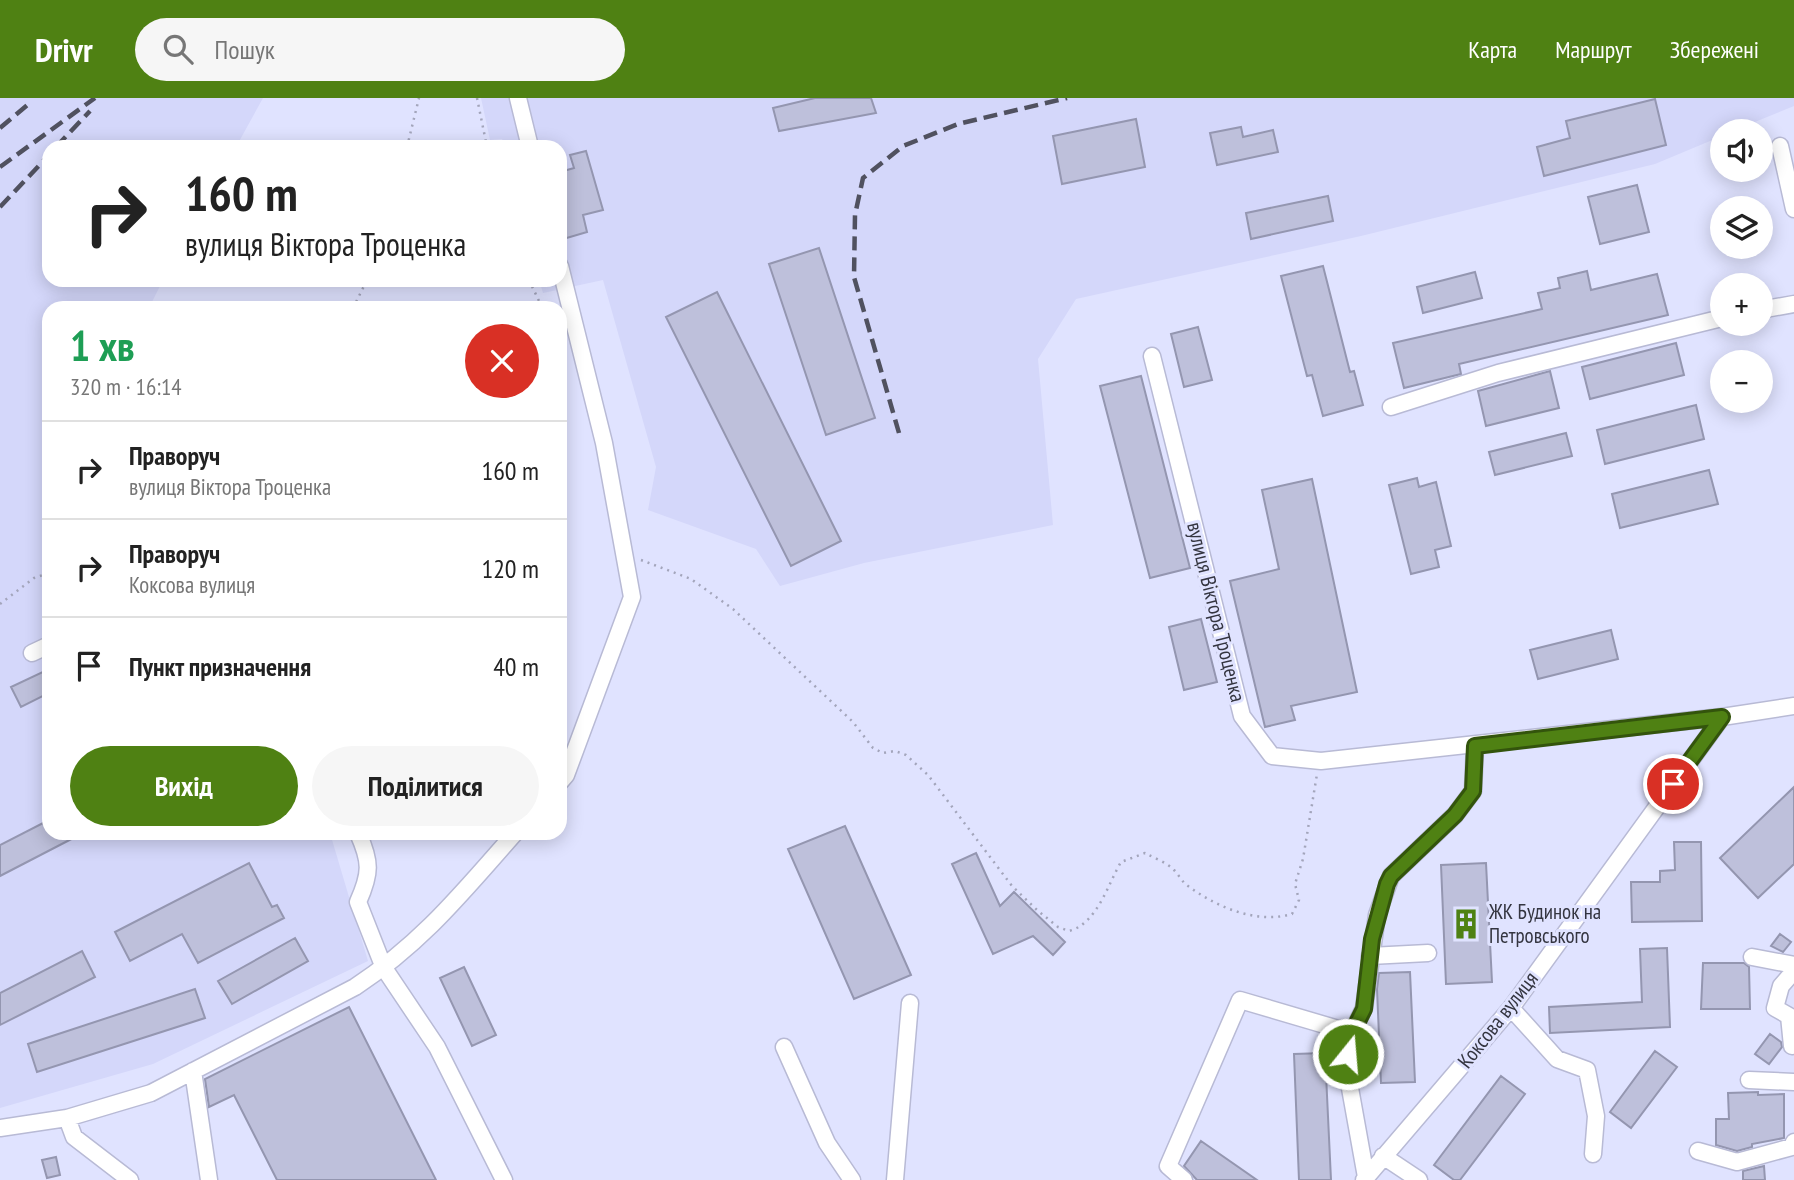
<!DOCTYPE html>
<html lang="uk">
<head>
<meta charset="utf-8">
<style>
  :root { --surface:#fff; --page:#f6f6f6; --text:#222; --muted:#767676; --line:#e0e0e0; --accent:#4f8113 }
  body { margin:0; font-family:"PT Sans Narrow",sans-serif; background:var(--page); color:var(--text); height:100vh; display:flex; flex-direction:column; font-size:26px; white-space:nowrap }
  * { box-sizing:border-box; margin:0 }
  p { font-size:23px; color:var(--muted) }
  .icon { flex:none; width:38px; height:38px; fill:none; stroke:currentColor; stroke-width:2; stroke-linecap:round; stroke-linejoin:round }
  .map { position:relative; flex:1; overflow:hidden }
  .drawer { position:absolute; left:42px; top:203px; width:525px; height:539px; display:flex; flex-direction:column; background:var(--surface); border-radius:21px; box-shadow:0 4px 18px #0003 }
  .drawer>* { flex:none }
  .guide { position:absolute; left:42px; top:42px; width:525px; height:147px; border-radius:21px; box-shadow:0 4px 18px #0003; background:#fff; color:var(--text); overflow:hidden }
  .fabs { position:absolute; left:1710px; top:21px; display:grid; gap:14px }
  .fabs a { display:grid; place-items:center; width:63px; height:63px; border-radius:50%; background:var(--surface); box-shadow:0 4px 18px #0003; font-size:35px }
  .pin { position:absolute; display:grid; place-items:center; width:60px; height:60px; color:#fff; margin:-30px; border:4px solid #fff; border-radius:50%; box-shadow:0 2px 7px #0007 }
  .me { position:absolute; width:77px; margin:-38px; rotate:17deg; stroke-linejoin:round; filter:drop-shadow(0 0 5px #0008) }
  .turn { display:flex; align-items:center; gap:24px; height:147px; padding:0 28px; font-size:32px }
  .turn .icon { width:91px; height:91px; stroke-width:2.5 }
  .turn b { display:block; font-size:49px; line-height:60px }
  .round { display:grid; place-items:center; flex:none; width:74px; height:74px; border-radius:37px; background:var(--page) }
  .overview { display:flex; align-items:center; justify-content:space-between; height:119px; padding:0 28px }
  h1 { font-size:42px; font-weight:800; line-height:52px; color:#1e9e55 }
  .primary-button { display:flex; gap:14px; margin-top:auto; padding:14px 28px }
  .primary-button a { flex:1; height:80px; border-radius:42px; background:var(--accent); color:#fff; font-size:28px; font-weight:800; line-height:80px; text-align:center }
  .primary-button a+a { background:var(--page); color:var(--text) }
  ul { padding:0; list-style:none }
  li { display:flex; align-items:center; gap:21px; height:98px; padding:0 28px; border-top:2px solid var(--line) }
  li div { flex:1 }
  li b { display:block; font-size:26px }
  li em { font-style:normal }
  header { display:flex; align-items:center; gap:42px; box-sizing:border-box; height:98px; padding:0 35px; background:var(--accent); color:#fff }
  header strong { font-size:33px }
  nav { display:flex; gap:38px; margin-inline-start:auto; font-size:24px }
  .search { width:490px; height:63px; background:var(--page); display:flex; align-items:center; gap:18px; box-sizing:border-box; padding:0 24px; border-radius:38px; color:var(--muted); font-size:26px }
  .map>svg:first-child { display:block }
  .built { fill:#d4d7fa }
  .building { fill:#bec0db; stroke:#9496b0; stroke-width:2 }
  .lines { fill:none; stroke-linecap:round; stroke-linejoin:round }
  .minor-casing { stroke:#b8bad5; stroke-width:19 }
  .path { stroke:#a3a5bb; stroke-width:2.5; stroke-dasharray:2 5; stroke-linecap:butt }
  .minor { stroke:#fff; stroke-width:16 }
  .rail { stroke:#50515f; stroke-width:4.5; stroke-dasharray:14 7; stroke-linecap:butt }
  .route-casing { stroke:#33540c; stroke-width:18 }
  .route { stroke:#4f8113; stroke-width:12 }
  .labels { text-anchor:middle; stroke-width:6; stroke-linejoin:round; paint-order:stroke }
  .street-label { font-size:21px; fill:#343540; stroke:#e0e3ff }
  .poi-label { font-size:21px; fill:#343540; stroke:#e0e3ff; text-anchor:start }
</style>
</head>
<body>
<header>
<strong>Drivr</strong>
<div class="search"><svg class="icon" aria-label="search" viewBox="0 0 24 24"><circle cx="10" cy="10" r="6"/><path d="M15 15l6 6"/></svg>Пошук</div>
<nav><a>Карта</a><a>Маршрут</a><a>Збережені</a></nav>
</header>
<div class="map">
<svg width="1794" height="1082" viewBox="0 0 1794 1082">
  <rect width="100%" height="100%" fill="#e0e3ff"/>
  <path class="built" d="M0 0H263L236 49H49V182H163L149 210H49V735H330L368 863 153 966 0 1010Z
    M481 0H1794V8L1733 33H1722V38L1655 66 1361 138 1076 201 1038 261 1053 427 864 465 780 488 756 451 648 412 656 369 603 182 543 195 539 182H560V49H505L502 41 490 42Z"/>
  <path class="building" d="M815 0H871L876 15 779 33 773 10Z
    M1655 1 1666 47 1544 78 1537 49 1570 40 1566 23Z
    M1136 21 1145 69 1062 86 1053 38Z
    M1241 29 1243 39 1273 32 1278 54 1217 67 1210 35Z
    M586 53 603 112 583 117 587 134 560 142V74L574 70 570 57Z
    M1637 87 1649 134 1600 146 1588 99Z
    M1328 98 1333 123 1251 141 1246 115Z
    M819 150 875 320 826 337 769 166Z
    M1323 168 1350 274 1354 273 1363 307 1323 318 1312 277 1307 278 1281 178Z
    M1587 173 1591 192 1657 176 1668 217 1459 266 1461 276 1404 290 1393 245 1542 211 1538 195 1560 190 1558 180Z
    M1475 174 1482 200 1423 215 1417 189Z
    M717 194 841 443 791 468 666 219Z
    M1198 229 1212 282 1184 289 1171 236Z
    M1676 245 1684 277 1590 301 1582 269Z
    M1550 273 1559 310 1486 328 1478 293Z
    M1141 278 1190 470 1150 480 1100 288Z
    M1696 307 1704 341 1605 366 1597 332Z
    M1566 335 1572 358 1495 377 1489 354Z
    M1709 372 1718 406 1620 430 1612 396Z
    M1417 380 1419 389 1436 384 1451 448 1435 452 1439 469 1411 476 1389 387Z
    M1312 381 1357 594 1291 608 1295 622 1265 629 1230 483 1279 471 1262 392Z
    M1201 521 1217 584 1184 592 1169 529Z
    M1611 532 1618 561 1538 581 1530 552Z
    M49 571V595L21 609 11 589Z
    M1794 689V766L1758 800 1720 760Z
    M49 722V735H83L0 778V747Z
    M845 728 911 877 854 901 788 751Z
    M1674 744H1701L1702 823 1632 824 1631 784H1660V773L1675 772Z
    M976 755 1000 808 1014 794 1065 844 1053 857 1033 838 993 856 952 766Z
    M249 765 272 809 277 807 284 820 198 865 182 836 130 863 115 834Z
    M1486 765 1492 884 1446 886 1441 767Z
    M1780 836 1791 844 1783 854 1771 848Z
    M295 840 308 863 232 906 218 883Z
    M1667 850 1670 929 1550 935 1549 909 1642 904 1640 851Z
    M82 853 95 879 0 927V895Z
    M1703 865H1744L1749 869 1750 911H1701Z
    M464 869 496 937 472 948 440 880Z
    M1410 874 1415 984 1381 985 1377 891 1379 875Z
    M195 891 205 920 37 974 28 946Z
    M349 909 436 1082H277L234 997 209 1009 205 981Z
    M1770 936 1781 944 1782 949 1769 966 1755 956Z
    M1655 953 1677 969 1631 1030 1610 1014Z
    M1325 955 1331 1082H1299L1294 956Z
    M1501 978 1525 996 1460 1082H1454L1434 1067Z
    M1758 994V997L1784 996V1040L1752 1046V1049L1737 1053 1716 1047V1021H1729L1728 995Z
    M1201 1043 1257 1082H1197L1184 1068Z
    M56 1059 60 1077 47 1080 42 1062Z
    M1764 1068 1765 1082H1743V1073Z"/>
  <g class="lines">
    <g class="minor-casing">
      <path id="minor" d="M518 0 530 49
        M1780 48 1794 111
        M560 168 604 345 632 499 566 677 560 684
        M1760 212 1794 206
        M1152 258 1242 618 1272 658 1321 663 1722 619 1794 608
        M1391 309 1498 275 1722 220
        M32 555 49 547
        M358 735C371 764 371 775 358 804L384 870 437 949 504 1082
        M1370 858 1428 855
        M1752 859 1794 867
        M1511 910 1557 961 1587 972 1596 1018 1593 1056
        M1792 948 1789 918 1775 910 1781 888 1794 873
        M784 949 827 1045 852 1082
        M193 973 209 1082
        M1749 982 1794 984
        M67 1020 74 1039 130 1082
        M0 1030 67 1020 151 995 355 889C422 845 462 795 515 735
        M1698 1053 1737 1064 1792 1049 1794 1044
        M1383 1058 1419 1082
        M1366 1079 1348 979V956L1352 935 1364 910 1377 817 1391 778 1455 717 1473 693 1475 648
        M895 1082 910 905
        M1184 1082 1168 1068 1240 902 1352 935
        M1364 1082 1511 910 1722 619"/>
    </g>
    <path class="path" d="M477 0 487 49
      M407 49 419 0
      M529 182 540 205 550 210
      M353 210 367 182
      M641 462 691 481 733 511 853 624 873 650 883 655 895 653 906 657 928 677 1012 788 1037 812 1058 829 1069 833C1097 826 1108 786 1121 764L1145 755C1154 760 1166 764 1174 772 1179 777 1182 784 1188 788 1218 810 1257 826 1292 816L1299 802 1295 786 1303 761 1317 676
      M0 506 34 480 49 475"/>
    <use href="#minor" class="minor"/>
    <path class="rail" d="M0 30 31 4
      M56 49 90 13
      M0 69 95 0
      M0 109 49 57
      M899 335 854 179 855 117 863 80 903 48 958 26 1067 0"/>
  </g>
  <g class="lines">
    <g class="route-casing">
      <path id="route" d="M1348 956 1352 935 1364 911 1372 841 1387 786 1391 778 1455 717 1473 693 1475 648 1722 619 1673 686"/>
    </g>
    <use href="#route" class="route"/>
  </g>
  <defs>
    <g id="building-bare" transform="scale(2.415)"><path d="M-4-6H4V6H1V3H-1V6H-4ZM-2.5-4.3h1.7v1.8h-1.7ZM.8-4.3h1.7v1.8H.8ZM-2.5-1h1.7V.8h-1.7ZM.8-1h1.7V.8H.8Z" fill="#4f8113" stroke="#e0e3ff" stroke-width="2.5" paint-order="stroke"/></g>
  </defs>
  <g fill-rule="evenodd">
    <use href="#building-bare" x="1466" y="826"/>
  </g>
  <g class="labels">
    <g class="street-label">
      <text transform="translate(1216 514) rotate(76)" y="7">вулиця Віктора Троценка</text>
      <text transform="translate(1498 922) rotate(-52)" y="7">Коксова вулиця</text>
    </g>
    <g class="poi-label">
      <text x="1489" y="821">ЖК Будинок на<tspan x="1489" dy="24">Петровського</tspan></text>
    </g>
  </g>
</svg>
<div class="fabs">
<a><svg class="icon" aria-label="sound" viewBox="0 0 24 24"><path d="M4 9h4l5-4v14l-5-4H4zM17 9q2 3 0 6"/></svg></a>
<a><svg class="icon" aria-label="layers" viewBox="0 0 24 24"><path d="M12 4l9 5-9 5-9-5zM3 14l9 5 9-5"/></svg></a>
<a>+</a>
<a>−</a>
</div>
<div class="pin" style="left:1673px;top:686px;background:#d93025"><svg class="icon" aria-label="arrive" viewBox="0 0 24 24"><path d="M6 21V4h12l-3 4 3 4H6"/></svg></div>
<svg class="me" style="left:1348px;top:956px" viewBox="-20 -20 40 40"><circle r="17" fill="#4f8113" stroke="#fff" stroke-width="3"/><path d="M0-11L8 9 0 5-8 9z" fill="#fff"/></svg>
<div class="guide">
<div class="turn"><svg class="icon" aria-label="right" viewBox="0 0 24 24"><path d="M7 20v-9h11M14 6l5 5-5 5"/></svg><div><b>160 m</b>вулиця Віктора Троценка</div></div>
</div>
<section class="drawer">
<div class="overview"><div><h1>1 хв</h1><p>320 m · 16:14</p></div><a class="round" style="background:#d93025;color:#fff"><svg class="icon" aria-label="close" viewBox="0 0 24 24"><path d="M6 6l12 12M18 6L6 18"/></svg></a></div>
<ul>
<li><svg class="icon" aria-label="right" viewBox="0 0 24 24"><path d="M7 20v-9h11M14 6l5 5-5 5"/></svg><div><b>Праворуч</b><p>вулиця Віктора Троценка</p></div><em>160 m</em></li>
<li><svg class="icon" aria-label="right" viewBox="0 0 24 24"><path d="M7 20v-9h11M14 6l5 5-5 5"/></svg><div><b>Праворуч</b><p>Коксова вулиця</p></div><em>120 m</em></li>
<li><svg class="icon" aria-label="arrive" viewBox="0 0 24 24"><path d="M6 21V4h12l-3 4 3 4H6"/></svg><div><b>Пункт призначення</b></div><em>40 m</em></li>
</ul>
<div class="primary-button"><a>Вихід</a><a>Поділитися</a></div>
</section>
</div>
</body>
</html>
